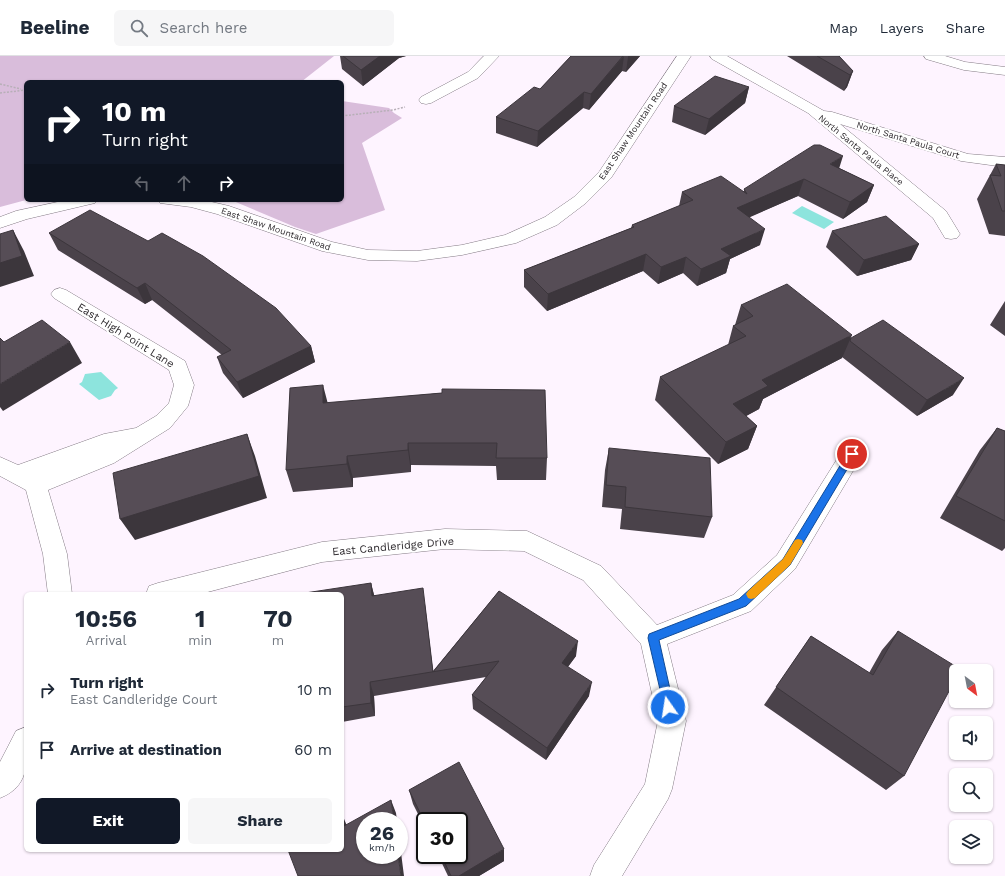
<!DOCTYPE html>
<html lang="en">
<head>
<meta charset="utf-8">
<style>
  :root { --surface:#fff; --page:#f6f6f7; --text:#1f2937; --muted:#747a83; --line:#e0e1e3; --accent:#111827 }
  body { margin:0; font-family:"Work Sans",sans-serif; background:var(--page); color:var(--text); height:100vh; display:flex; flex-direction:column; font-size:15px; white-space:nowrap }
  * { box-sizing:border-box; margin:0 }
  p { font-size:13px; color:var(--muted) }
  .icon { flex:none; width:22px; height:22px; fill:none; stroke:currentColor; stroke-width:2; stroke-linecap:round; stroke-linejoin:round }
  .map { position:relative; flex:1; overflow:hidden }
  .side { position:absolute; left:24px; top:536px; width:320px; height:260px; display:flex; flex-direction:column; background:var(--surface); border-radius:6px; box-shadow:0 1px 3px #0004 }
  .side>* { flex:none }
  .banner { position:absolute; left:24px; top:24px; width:320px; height:122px; border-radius:6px; box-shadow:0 1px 3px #0004; background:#111827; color:#fff; overflow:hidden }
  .needle { width:26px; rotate:148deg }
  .controls { position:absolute; left:949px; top:608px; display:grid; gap:8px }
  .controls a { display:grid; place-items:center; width:44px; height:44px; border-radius:6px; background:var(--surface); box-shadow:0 1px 3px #0004; font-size:20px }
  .speed { position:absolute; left:356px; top:756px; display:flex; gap:8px; font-size:20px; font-weight:700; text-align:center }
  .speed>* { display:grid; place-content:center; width:52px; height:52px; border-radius:50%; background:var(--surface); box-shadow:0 1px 3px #0004; line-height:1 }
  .speed small { font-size:10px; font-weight:400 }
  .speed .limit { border:2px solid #111; border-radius:6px; background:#fff; color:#111 }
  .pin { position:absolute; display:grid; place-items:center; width:34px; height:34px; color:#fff; margin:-17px; border:2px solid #fff; border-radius:50%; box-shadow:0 1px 4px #0007 }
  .me { position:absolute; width:44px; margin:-22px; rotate:347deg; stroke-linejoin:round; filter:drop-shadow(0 0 3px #0008) }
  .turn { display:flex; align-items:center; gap:14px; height:84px; padding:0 12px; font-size:18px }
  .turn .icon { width:52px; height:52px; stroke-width:2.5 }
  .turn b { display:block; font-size:28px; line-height:34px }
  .lanes { display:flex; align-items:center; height:38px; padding:0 12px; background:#0003; justify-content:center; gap:20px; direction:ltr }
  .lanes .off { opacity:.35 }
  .eta { display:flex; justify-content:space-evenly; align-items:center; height:68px; text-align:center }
  .eta b { font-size:24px; font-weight:700; line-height:28px }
  .primary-button { display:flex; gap:8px; margin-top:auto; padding:8px 12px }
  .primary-button a { flex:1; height:46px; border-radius:6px; background:var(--accent); color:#fff; font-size:16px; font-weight:700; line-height:46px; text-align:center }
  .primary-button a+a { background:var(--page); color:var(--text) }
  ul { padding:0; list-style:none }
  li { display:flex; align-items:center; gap:12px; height:60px; padding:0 12px }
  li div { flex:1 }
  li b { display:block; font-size:15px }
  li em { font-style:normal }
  header { display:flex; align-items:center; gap:24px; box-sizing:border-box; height:56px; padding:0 20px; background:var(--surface); border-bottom:1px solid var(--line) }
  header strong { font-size:19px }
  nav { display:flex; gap:22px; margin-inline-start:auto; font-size:14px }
  .search { width:280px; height:36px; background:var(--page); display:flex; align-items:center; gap:10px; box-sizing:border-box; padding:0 14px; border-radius:6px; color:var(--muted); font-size:15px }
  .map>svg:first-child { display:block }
  .green { fill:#d9bddb }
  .water { fill:#8de4dd }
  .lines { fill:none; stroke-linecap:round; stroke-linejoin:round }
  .street-casing { stroke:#847b85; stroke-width:1 }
  .path { stroke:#b7afb7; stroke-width:1.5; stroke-dasharray:2 1.5; stroke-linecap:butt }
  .street { fill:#fff; fill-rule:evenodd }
  .wall { fill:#4a424a }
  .shaded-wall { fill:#3c363c }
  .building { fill:#564d56; stroke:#3c363c }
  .route { fill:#1a73e8; stroke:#114b97 }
  .slow { fill:#f59e0b }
  .labels { text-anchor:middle; stroke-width:4; stroke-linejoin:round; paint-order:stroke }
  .far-street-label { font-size:9px; fill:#2c282c; stroke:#fff }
  .street-label { font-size:11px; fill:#2c282c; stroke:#fff }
</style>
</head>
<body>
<header>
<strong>Beeline</strong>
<div class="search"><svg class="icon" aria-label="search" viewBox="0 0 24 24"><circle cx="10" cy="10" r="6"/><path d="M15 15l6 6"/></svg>Search here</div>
<nav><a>Map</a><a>Layers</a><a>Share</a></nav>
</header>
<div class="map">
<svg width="1005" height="820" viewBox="0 0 1005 820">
  <rect width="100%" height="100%" fill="#fef4ff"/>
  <path class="green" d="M0 0H334L301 26H26V144L0 151Z
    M342 45 389 52 394 57 402 62 362 87 385 154 316 178 295 171 231 144H342Z"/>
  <path class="water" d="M802 150 834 166 824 173 792 157Z
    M101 316 118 332 115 334 111 340 99 344 79 328 82 326 85 318Z"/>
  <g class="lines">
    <g class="street-casing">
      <path id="street" d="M484 0H499L478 22 431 47 426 48 421 47 419 44 421 41 468 16Z
        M677 0H691L611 122 586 147 557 169 516 187 462 199 417 205 368 204 322 195 217 158 191 151 160 147 158 144H203L229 150 332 186 368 194 417 195 462 189 505 179 545 161 574 141 599 116Z
        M710 0H727L824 55 832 56 968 98 1005 101V111L961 105 840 68 946 155 960 178 957 182 951 183 945 182 933 162 808 57 712 3Z
        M924 0H945L965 6 1005 11V19L964 14 926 3Z
        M67 144H97L95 147 27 163 0 172V161L16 155Z
        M60 232 66 234 185 305 194 329 188 350 170 372 114 407 48 434 67 498 72 538H48L43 498 26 434 0 420V401L18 409 104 378 136 372 156 360 169 347 174 329 169 314 54 242 51 238 54 234Z
        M852 390 860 392 863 398 795 513 751 555 667 588 686 665 672 733 668 743 622 820H590L594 809 645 728 658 665 641 588 583 524 524 495 445 493 322 506 200 538H146L149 530 158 527 322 486 445 473 527 475 601 510 657 569 733 539 777 499 844 392Z
        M26 671C26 701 33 729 0 742V706L16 675Z"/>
    </g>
    <path class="path" d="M0 28 21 33
      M0 37 26 34
      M342 60 393 54 405 51"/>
    <use href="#street" class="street"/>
  </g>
  <path class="wall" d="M340 0H406L399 2 363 30 342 13Z
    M571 0H640L626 16 622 15 589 54 583 52 537 91 496 77V61L540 33Z
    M787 0H839L853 15 847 31 844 35Z
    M749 31 745 47 705 79 672 66 674 50Z
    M996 108 1005 109V180L989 178 977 143Z
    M839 112 874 129 867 146 843 163 798 140 749 161 760 189 730 203 726 217 697 230 683 217 658 228 643 215 547 255 524 231V214L631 172 632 169 679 150 682 136 744 135V133Z
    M832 175 919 188 911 204 857 220 826 191Z
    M49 177 311 290 315 306 243 342 223 317 217 301 222 299 152 244 145 248 58 194Z
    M1005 245V280L990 269Z
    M741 249 851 282 953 339 917 360 842 301V302L763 343 759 353 746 360 757 370 748 393 718 408 655 344 660 321 728 289 733 270 735 269Z
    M442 337 547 402 546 424H497L496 410 411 409V416L353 422V431L293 436 286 414 328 347Z
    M997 372 1005 375V492L1002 495 940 462 980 394Z
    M609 392 712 461 704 482 620 473 622 453 602 451 605 414Z
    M371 527 374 539 425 548 433 615 499 535 576 600 568 611 589 640 546 704 473 653 472 639 486 621 374 640 375 660 342 666V538Z
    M898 575 904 720 886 734 764 649 811 580 869 617 882 594Z
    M409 734 504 805 479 820H448L438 799H459L425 765V772L413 748Z"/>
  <path class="shaded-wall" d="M380 0H406L399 2 363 30 361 14Z
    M624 0 622 15 589 54 591 38Z
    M628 0H640L626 16 628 1Z
    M853 15 847 31 844 35 850 19Z
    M749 31 745 47 705 79 709 63Z
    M584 36 583 52 537 91 538 75Z
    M843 100 838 116 830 108Z
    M804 123 798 140 732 169 737 152Z
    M874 129 867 146 843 163 850 146Z
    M765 173 760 189 730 203 726 217 697 230 701 213 721 193Z
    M13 174 24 195 34 220 0 231V207Z
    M919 188 911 204 857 220 864 204Z
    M646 198 643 215 547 255 548 238Z
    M686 201 683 217 658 228 661 211Z
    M145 227 152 244 145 248 137 232Z
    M852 279 842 302 763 343 759 353 726 371 733 348 762 324Z
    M70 286 82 307 3 355 0 351V328Z
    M311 290 315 306 243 342 237 326Z
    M964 322 953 339 917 360 927 344Z
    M323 329 329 352 323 347Z
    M757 370 748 393 718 408 726 386Z
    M247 378 255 400 267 442 135 484 120 463Z
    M408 387 411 409V416L408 394Z
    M347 400 353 422V431L347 408Z
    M371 527 375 543 372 540Z
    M578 585 576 600 560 621 562 607Z
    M370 626 374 640 375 660 371 647Z
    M592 626 589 640 546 704 547 692Z
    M391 744 396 757 397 765H394Z
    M342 758 352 782 344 770 342 764Z
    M399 781 404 820H401L398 799H399Z
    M504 793V805L479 820H459Z"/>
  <path class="building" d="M343 0H380L361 14Z
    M571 0H623L591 38 584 36 538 75 496 61 534 31 540 33Z
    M817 0H839L853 15 850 19Z
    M715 20 749 31 709 63 674 50Z
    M814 89H820L843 100 830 108 874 129 850 146 804 123 737 152 765 173 721 193 731 200 701 213 686 201 661 211 646 198 548 238 524 214 634 171 632 169 693 144 682 136 721 120 747 138 744 133Z
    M996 108 1005 109V155H1002L990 119 1001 120Z
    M90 154 148 185 162 177 203 200 276 252 311 290 237 326 217 301 231 294 145 227 137 232 49 177Z
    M886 160 919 188 864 204 832 175Z
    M13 174 22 200 0 207V178Z
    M787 228 852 279 762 324 768 330 733 348 757 370 726 386 660 321 746 280 733 270 753 260 741 249Z
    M42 264 70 286 0 328V282L4 286Z
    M883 264 964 322 927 344 850 285 851 282Z
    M323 329V347L442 337V333L545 334 547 402H496L497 387H408V394L347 400V408L286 414 290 332Z
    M997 372 1005 375V465L956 440Z
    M247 378 259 420 120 463 113 417Z
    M609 392 710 402 712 461 625 451 626 431 606 429Z
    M371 527 372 540 423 532 433 616 499 535 578 585 562 607 592 626 547 692 472 639 499 605 370 626 371 647 342 651V538H305V537Z
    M898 575 960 613 959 615H956V622L904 720 776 631 811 580 873 619Z
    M459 706 504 793 459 820H451L441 799H459V765H425V767L409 734Z
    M391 744 394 765H365V799H398L401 820H298L288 794H342V764L344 770Z"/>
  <path class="route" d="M852 394 856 398 855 400 790 509 746 550 659 584 674 651 672 655 668 656 665 655 648 582 649 578 739 543 783 503 849 395Z"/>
  <path class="slow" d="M798 483 802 484 803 487 790 509 755 542 751 543 748 542 746 538 748 535 783 503 795 484Z"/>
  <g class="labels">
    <g class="far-street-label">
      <text transform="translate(633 75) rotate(-56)" y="3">East Shaw Mountain Road</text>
      <text transform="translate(908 84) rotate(17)" y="3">North Santa Paula Court</text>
      <text transform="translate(861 94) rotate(39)" y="3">North Santa Paula Place</text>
      <text transform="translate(276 173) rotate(19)" y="3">East Shaw Mountain Road</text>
    </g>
    <g class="street-label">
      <text transform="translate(126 279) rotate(32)" y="4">East High Point Lane</text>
      <text transform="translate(393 490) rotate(-5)" y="4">East Candleridge Drive</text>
    </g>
  </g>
</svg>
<div class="controls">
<a><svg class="needle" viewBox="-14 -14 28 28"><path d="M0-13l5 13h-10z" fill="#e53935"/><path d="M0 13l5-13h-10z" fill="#747a83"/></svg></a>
<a><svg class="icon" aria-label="sound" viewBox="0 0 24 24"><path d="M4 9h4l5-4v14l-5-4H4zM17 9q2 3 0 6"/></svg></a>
<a><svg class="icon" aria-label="search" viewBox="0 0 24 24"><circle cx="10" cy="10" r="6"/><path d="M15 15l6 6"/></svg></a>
<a><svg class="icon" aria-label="layers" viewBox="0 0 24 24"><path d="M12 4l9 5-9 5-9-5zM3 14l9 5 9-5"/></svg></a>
</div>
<div class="speed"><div>26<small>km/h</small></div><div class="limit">30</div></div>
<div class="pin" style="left:852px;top:398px;background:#d93025"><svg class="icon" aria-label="arrive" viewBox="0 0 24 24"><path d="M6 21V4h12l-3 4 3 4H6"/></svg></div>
<svg class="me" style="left:668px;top:651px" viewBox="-20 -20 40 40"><circle r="17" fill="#1a73e8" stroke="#fff" stroke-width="3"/><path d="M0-11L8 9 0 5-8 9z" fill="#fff"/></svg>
<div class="banner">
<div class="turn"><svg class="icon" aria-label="right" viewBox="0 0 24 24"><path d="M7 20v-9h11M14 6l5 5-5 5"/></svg><div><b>10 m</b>Turn right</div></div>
<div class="lanes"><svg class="icon off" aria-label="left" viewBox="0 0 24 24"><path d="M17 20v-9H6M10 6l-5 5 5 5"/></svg><svg class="icon off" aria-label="ahead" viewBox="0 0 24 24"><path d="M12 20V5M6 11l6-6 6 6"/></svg><svg class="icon" aria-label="right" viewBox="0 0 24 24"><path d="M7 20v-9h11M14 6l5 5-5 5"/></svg></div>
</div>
<section class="side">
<div class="eta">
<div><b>10:56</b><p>Arrival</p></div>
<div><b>1</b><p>min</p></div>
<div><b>70</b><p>m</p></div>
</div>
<ul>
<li><svg class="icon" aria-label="right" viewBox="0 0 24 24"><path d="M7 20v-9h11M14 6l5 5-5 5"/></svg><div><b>Turn right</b><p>East Candleridge Court</p></div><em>10 m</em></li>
<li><svg class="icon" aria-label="arrive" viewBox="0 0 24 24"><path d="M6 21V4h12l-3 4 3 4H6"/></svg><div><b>Arrive at destination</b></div><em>60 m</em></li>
</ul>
<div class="primary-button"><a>Exit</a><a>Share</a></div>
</section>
</div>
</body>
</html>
